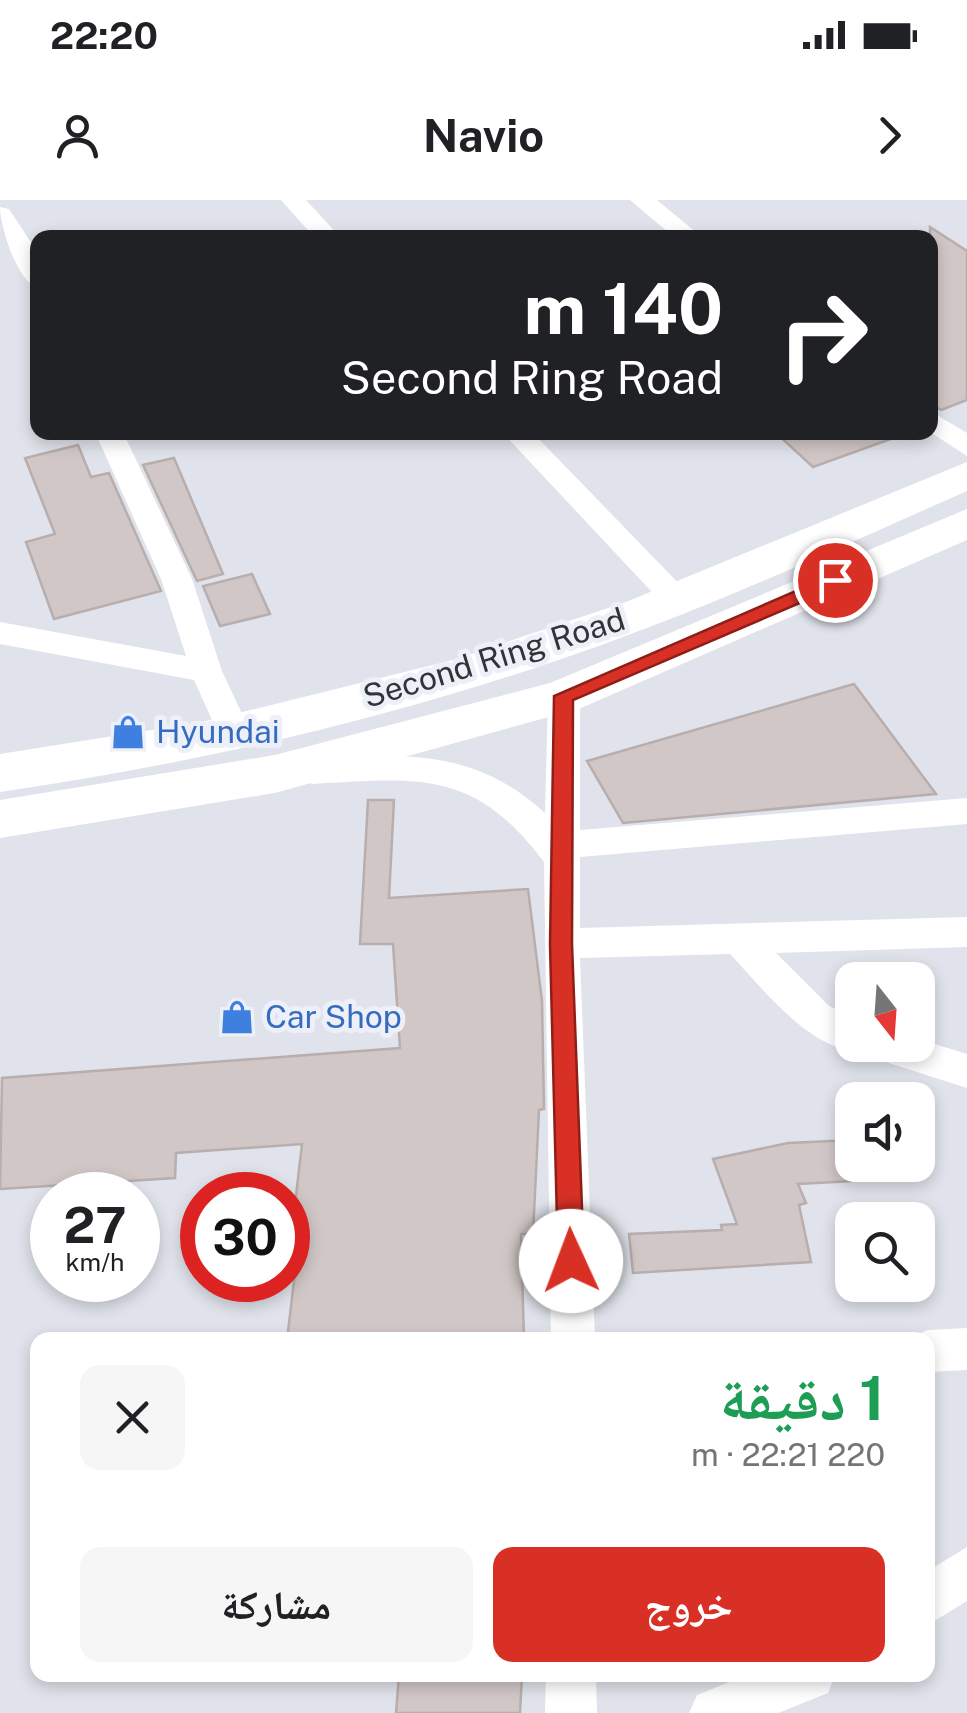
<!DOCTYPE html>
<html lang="ar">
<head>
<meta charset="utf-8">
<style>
  :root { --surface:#fff; --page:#f6f6f6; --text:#202124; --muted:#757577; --accent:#d93025 }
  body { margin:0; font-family:"Public Sans","Noto Naskh Arabic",sans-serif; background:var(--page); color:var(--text); direction:rtl; height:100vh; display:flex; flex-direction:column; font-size:38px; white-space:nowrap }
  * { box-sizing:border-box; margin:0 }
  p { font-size:32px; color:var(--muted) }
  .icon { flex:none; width:55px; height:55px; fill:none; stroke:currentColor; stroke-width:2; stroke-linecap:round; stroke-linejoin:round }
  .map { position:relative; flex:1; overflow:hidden; direction:ltr }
  .details { position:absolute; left:30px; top:1132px; width:905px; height:350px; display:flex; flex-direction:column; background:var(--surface); border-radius:20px; box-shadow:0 5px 15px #0003; direction:rtl }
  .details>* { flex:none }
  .guide { position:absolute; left:30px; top:30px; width:908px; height:210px; border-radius:20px; box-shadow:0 5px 15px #0003; direction:rtl; background:#202124; color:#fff; overflow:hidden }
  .needle { width:65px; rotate:163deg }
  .buttons { position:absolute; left:835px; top:762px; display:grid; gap:20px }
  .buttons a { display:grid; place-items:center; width:100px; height:100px; border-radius:20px; background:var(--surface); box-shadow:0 5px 15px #0003; font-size:50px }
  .speed { position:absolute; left:30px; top:972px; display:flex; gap:20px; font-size:50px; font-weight:700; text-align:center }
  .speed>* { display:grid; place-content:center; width:130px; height:130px; border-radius:50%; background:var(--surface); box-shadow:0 5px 15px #0003; line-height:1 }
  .speed small { font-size:25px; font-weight:400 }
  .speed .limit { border:15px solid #d22; background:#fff; color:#111 }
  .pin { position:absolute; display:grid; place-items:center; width:85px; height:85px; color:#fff; margin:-42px; border:5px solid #fff; border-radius:50%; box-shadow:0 2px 10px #0007 }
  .me { position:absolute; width:110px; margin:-55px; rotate:358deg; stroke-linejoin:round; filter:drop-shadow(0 0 8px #0008) }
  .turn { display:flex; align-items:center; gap:35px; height:210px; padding:0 50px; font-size:45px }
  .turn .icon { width:130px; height:130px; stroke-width:2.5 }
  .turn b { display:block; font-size:70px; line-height:85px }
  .round { display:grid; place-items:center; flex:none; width:105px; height:105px; border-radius:20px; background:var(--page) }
  .head { display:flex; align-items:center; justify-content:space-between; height:170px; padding:0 50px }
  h1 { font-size:60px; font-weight:700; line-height:75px; color:#1e9e55 }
  .action { display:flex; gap:20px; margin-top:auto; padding:20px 50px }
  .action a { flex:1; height:115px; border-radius:20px; background:var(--accent); color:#fff; font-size:40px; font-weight:700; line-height:115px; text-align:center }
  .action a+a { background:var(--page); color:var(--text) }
  .status { display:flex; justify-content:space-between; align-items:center; height:70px; padding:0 50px; background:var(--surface); direction:ltr }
  .status svg { height:28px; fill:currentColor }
  header { display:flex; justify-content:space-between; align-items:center; height:130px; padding:0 50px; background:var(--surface); font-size:45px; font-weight:700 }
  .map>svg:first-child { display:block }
  .building { fill:#d1c7c6; stroke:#b7aead; stroke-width:2.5 }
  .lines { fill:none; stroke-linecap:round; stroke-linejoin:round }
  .street { fill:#fff; fill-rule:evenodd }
  .highway { fill:#fff; fill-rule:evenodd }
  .route { fill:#d93025; stroke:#8d1f18; stroke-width:2.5 }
  .labels { text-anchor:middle; stroke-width:10; stroke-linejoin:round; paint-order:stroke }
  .street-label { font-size:32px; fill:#323336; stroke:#edf0f8 }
  .shop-label { font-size:32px; fill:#366cbe; stroke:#edf0f8; text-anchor:start }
</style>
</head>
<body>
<div class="status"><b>22:20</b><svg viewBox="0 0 49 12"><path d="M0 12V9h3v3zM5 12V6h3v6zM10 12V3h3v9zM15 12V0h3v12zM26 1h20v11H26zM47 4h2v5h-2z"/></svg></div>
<header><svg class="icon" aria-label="forward" viewBox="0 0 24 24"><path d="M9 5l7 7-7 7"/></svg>Navio<svg class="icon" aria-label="person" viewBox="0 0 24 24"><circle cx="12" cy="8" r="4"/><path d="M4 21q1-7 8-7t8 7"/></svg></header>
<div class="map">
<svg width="967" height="1513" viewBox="0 0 967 1513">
  <rect width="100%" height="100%" fill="#e0e3eb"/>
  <path class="building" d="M930 27 967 51V200L941 210 930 202Z
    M775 232H898L899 236 813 267Z
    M78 245 91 277 109 273 161 391 54 419 26 342 55 334 25 258Z
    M174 258 223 374 197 381 143 265Z
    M252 374 270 414 220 426 203 386Z
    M854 484 936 594 623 623 587 561Z
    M368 600H394L389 698 528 689 542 801 544 909 539 910 533 1034H521L524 1140H287L297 1056H289L302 944 176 953 175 978 0 989 2 878 400 848 393 744H360Z
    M852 940V981L798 984 806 1003 799 1005 811 1062 633 1073 629 1034 722 1030 721 1025 737 1024 713 959 788 943Z
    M399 1475H522L520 1513H396Z"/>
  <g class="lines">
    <path class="street" d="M281 0H306L341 38H315Z
      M630 0H657L703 38H675Z
      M0 7 9 9 38 53V88C17 82 0 26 0 7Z
      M930 211 967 233V256L930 232Z
      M95 232H123L192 379 222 471 251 533 246 542 234 545 222 542 194 480 0 444V422L186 456 161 379Z
      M502 232H532L687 392 692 399 687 406H665Z
      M564 484 576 488 580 496V630L967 598V624L580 657V728L967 717V747L776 753 829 806 852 817V845H918V839L967 854V888L870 857 865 847C819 863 759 784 730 754L580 758 595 1140H551L544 662C474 569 419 578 313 584L301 580 296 571 301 562 313 558C403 554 474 548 545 613L548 496 552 488Z
      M967 1128V1170L928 1172V1140H910L912 1136 928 1130Z
      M967 1347V1401L928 1425V1371Z
      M546 1475H596L597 1513H545Z
      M747 1475H835L828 1493 778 1513H689L697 1495Z"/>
    <path class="highway" d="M967 262V291C847 344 727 400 604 444 408 515 206 562 0 592V554L202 522 453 460 626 402Z
      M967 309V340L581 508 275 593 0 638V600L275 555 550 483Z"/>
  </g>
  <path class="route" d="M835 374 842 376V385L573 500 572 744 584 1061 580 1069 571 1073 562 1069 558 1061 550 744 554 496Z"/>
  <defs>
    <g id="shop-bare" transform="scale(2.7)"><path d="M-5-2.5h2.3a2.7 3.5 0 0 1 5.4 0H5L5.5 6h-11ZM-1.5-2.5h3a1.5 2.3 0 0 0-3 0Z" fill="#3f7fe0" stroke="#edf0f8" stroke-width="2.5" paint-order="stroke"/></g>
  </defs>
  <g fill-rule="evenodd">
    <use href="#shop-bare" x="128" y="532"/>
    <use href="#shop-bare" x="237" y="817"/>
  </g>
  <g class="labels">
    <g class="street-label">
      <text transform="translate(494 458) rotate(-17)" y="11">Second Ring Road</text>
    </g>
    <g class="shop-label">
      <text x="156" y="543">Hyundai</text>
      <text x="265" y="828">Car Shop</text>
    </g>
  </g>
</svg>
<div class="buttons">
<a><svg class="needle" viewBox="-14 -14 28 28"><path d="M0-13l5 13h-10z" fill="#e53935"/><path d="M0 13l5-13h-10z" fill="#757577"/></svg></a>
<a><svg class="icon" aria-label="sound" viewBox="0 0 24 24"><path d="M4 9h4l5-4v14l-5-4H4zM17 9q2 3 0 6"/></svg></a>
<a><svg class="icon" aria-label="search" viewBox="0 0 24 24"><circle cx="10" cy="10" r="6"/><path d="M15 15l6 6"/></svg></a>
</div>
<div class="speed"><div>27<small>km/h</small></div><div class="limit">30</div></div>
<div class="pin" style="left:835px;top:380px;background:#d93025"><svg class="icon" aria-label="arrive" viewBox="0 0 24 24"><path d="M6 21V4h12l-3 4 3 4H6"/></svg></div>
<svg class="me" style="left:571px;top:1061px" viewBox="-20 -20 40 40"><circle r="19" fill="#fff"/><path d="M0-13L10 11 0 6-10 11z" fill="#d93025"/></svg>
<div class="guide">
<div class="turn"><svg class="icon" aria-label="right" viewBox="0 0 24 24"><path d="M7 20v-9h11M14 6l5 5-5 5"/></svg><div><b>140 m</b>Second Ring Road</div></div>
</div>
<section class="details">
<div class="head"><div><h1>1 دقيقة</h1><p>220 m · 22:21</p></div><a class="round"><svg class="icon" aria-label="close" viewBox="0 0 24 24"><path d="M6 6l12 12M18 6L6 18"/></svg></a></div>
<div class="action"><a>خروج</a><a>مشاركة</a></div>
</section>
</div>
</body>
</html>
